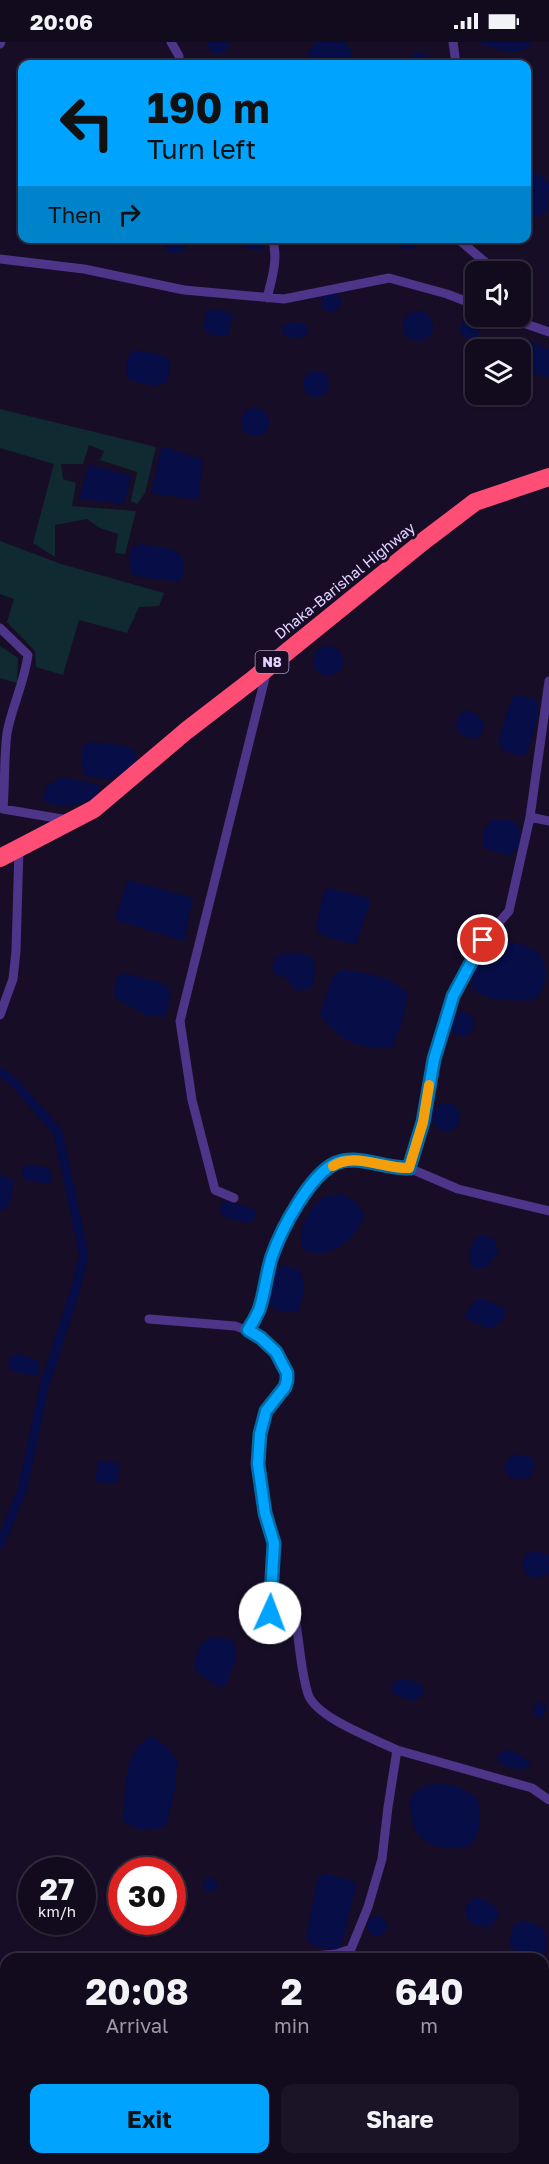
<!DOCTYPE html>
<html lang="en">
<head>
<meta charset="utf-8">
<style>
  :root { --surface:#120a1d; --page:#1b1326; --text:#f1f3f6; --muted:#9c9aa4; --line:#312b3b; --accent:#00a4fe }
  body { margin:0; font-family:"Golos Text",sans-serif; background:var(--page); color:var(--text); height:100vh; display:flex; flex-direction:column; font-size:22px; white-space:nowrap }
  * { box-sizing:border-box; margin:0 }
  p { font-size:20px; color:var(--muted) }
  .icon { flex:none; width:33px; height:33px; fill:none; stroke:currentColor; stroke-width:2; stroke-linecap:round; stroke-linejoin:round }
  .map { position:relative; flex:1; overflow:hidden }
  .details { position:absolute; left:0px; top:1911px; width:549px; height:212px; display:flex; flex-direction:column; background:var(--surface); border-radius:18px 18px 0 0; box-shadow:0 2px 4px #0004,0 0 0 2px var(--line) }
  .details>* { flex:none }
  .guide { position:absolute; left:18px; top:18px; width:513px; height:183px; border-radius:12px; box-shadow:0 2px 4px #0004,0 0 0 2px var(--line); background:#00a4fe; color:#111; overflow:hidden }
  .controls { position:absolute; left:465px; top:219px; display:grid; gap:12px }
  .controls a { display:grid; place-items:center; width:66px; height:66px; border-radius:12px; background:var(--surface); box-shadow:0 2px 4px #0004,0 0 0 2px var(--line); font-size:30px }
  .speed { position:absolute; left:18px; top:1815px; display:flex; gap:12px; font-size:30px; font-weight:700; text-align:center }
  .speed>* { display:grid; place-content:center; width:78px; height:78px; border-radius:50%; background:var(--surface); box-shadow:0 2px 4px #0004,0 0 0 2px var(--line); line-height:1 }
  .speed small { font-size:15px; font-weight:400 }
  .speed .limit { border:9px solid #d22; background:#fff; color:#111 }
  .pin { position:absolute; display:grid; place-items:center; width:51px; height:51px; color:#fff; margin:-26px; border:3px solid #fff; border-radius:50%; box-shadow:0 2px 6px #0007 }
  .me { position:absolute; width:66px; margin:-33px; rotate:2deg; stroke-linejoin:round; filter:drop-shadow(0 0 4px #0008) }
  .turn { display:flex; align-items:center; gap:21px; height:126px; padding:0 30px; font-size:27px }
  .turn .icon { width:78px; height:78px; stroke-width:2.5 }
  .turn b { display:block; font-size:42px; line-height:51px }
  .then { display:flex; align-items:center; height:57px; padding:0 30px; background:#0003; gap:12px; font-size:22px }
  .eta { display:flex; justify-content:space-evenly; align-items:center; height:102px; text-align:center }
  .eta b { font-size:36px; font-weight:700; line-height:42px }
  .action { display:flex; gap:12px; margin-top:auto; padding:12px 30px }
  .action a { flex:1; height:69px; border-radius:12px; background:var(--accent); color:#111; font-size:24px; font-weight:700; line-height:69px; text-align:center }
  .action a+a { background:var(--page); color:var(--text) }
  .status { display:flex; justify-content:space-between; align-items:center; height:42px; padding:0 30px; background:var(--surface); direction:ltr }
  .status svg { height:16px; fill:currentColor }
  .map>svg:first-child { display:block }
  .green { fill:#102a31 }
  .water { fill:#060d47 }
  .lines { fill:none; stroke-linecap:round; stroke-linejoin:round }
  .canal { stroke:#060d47; stroke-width:9 }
  .street { stroke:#4d3589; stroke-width:9 }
  .highway { stroke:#ff4e76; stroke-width:18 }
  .route-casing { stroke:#006ba5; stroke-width:15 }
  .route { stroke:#00a4fe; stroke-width:10 }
  .slow { stroke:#f59e0b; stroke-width:10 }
  .labels { text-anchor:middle; stroke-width:6; stroke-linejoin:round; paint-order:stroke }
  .shield { fill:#180d27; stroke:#a698be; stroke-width:1.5 }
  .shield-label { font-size:14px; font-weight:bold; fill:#e3d3ff }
  .street-label { font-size:15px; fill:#e3d3ff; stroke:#180d27 }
</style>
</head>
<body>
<div class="status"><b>20:06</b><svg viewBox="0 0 49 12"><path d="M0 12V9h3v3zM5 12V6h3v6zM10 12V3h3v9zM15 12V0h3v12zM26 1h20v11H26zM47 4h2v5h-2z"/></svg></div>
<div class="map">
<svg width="549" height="2122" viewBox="0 0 549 2122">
  <rect width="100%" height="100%" fill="#180d27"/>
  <path class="green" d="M0 367 156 405 145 451 137 462 131 459 137 430 100 418 104 409 89 403 83 422H61L63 437 76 441 72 464 136 469 125 512 115 511 118 492 100 486 87 477 55 483V515L33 501 54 422 0 406Z
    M0 499 61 522 164 551 159 564 139 565 127 591 79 578 63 633 36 625 35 609 7 580 14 557 0 552Z
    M0 604 18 616 17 641 0 636Z"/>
  <path class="water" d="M208 0H229V4L222 12H214L209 7Z
    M316 0H345L352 11V22H309L308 12Z
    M478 0H531L529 5C513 14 494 7 478 0Z
    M419 10 445 22H409L413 11Z
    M22 50V89L16 84 15 78Z
    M527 130 541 133 549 141 548 168 543 173 528 178Z
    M162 197H189L185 208 173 212 166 208Z
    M232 197V196L266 197 263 206 258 209 235 202Z
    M395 197V196L421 197 414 206C405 209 398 206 395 197Z
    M321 260a10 10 0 1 1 20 0a10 10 0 1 1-20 0Z
    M209 267 225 269 233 273 228 294C221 296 207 292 203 287L206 269Z
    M403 284a15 15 0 1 1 30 0a15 15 0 1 1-30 0Z
    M460 287a10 10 0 1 1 20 0a10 10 0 1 1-20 0Z
    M291 280 304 282 308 286 306 294 302 296 284 294 282 285Z
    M520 296 549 307V335L521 329 520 308 505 307 508 301Z
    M133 308 158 312 168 316 170 327 166 341 154 344 129 338C124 329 126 315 133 308Z
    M303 342a13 13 0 1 1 26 0a13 13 0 1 1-26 0Z
    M241 380a14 14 0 1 1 28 0a14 14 0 1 1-28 0Z
    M162 404 203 418 198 458 151 451Z
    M89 423 131 434 124 462 79 457Z
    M141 502C169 507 193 505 180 540L135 534C127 525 129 518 132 506Z
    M313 619a15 15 0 1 1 30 0a15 15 0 1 1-30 0Z
    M521 653 538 659C540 673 531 700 526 713 515 715 508 711 500 704L499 695 513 654Z
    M465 668 473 670 484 679C485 686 482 692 476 697 455 695 449 682 465 668Z
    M89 700 122 703 131 706 137 715 134 727 108 737 85 734 82 723V705Z
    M65 735 100 743 99 753C83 763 60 769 43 758 43 745 53 738 65 735Z
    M492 777H509L518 783C521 796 521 807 508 814L483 805V790Z
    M128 838 193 856 184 899 115 878Z
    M329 846 369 856V864L356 902C343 899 323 898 316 886L324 850Z
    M496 897C521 903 549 903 545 937 543 946 541 951 535 958 518 959 479 960 471 944 476 926 481 908 496 897Z
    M285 911H298L312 914 315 929 312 946 298 949 292 945 287 936 272 930 274 916Z
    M340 928C362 929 394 935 408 952L402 981 392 1006C359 1007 341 1000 320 973L331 938Z
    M124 931 159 940 167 944 171 953 165 975 146 973 116 957C113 949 115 942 118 934Z
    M450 982a12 12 0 1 1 24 0a12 12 0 1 1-24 0Z
    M432 1075a14 14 0 1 1 28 0a14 14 0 1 1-28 0Z
    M24 1123 48 1125 52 1133 50 1142 25 1138 22 1132Z
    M0 1133 13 1138 14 1141 9 1163 3 1169 0 1168Z
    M342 1152 356 1160 364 1172C361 1190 342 1207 323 1211 317 1212 309 1209 303 1208 295 1192 310 1160 327 1154 331 1153 337 1153 342 1152Z
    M225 1159 254 1167 256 1171 253 1180 247 1181 223 1174 220 1167 223 1160Z
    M483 1193 495 1198 498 1210 487 1225 474 1227C466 1215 469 1208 475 1196Z
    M286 1223 299 1228C306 1241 304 1256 298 1269 285 1271 278 1271 268 1261 270 1245 268 1227 286 1223Z
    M482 1256 506 1267C502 1294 480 1286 464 1274L476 1257Z
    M19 1312 38 1318 40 1322 38 1334 14 1330 9 1326 8 1318 11 1313Z
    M515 1412 533 1416C535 1425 535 1430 529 1436L513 1437 504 1428 507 1418Z
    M98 1419 119 1421 118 1442 95 1440Z
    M534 1509 549 1513V1532L538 1536 528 1534 522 1523 525 1513Z
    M208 1596C249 1591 236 1617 226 1642L220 1645 198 1632 194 1623 200 1603Z
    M400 1637 414 1639 423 1644V1653L413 1659 393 1652 391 1647 393 1642Z
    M536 1660 547 1663 542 1677 532 1672Z
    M152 1694 166 1704 177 1718 175 1748 166 1784C147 1790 139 1790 122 1778 128 1749 120 1710 152 1694Z
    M508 1708 515 1710 530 1720V1725C519 1729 507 1727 498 1719L497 1715 501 1709Z
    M444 1742 457 1744 478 1756C480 1776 483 1790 468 1805 459 1805 449 1806 440 1805 415 1801 408 1776 411 1754L425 1743Z
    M327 1832 356 1840V1845L342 1901 338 1907 318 1905 311 1902 306 1896 318 1834Z
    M203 1843a7 7 0 1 1 14 0a7 7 0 1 1-14 0Z
    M478 1855 493 1863 499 1871 496 1879 489 1885 473 1883C465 1874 464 1870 469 1859Z
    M367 1884a10 10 0 1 1 20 0a10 10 0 1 1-20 0Z
    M525 1879C545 1884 549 1890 545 1912L533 1917 519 1912 510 1904 511 1888 517 1880Z"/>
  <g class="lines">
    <path class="canal" d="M0 1030 14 1040 58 1090 84 1213 75 1249 44 1345 22 1449 0 1502"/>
    <path class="street" d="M171 0 179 14V22
      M453 0 456 22
      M0 2 1 0
      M457 196 485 220 491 230
      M0 217 84 227 184 248 284 257 389 236 447 252 476 263
      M267 256C272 236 279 216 272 196
      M503 274 549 290
      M0 586 28 613C24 642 12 664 7 691 4 713 5 744 3 767L68 778
      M530 775 549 779
      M0 973 13 937 16 909 19 806
      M409 1126 423 1080 434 1017 453 955 483 899 509 869 530 775 549 639
      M234 1156 215 1148 192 1058 180 979 267 628
      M149 1277 235 1284C257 1291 282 1308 287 1332 290 1346 274 1357 268 1367 263 1374 261 1386 260 1394 256 1419 259 1446 265 1471 268 1481 274 1492 274 1502 276 1524 270 1548 270 1571L277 1576 296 1582C300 1605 301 1630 308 1652 316 1676 375 1697 397 1708L388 1765 382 1817 368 1865 351 1907 336 1912 314 1914 310 1917
      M248 1288 259 1268 266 1236 277 1200 313 1138 336 1121 356 1118 390 1125 409 1126 458 1147 549 1169
      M397 1708 532 1746 549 1758
      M543 2026 549 2014
      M241 2122 243 2116
      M497 2122 499 2116"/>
    <path class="highway" d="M0 816 94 767 186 689 251 639 425 498 475 460 549 435"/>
  </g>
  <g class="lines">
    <g class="route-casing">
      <path id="route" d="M270 1571 274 1501 265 1471 258 1422 260 1392 266 1369 285 1345 287 1338V1331L276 1310 261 1296 248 1288C252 1282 256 1275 259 1268 265 1251 266 1232 272 1214 281 1188 310 1132 336 1121 359 1112 385 1127 409 1126L423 1080 434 1017 448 971 453 954 483 898"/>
    </g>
    <use href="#route" class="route"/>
    <path class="slow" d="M333 1124C355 1110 384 1127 409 1126L423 1080 429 1043"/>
  </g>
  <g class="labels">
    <rect class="shield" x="255.5" y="609" width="33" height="22" rx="4.5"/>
    <g class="shield-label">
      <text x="272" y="625">N8</text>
    </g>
    <g class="street-label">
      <text transform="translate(345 539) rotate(-39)" y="5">Dhaka-Barishal Highway</text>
    </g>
  </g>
</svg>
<div class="controls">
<a><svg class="icon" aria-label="sound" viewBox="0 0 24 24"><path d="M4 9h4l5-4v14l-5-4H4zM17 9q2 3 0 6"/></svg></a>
<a><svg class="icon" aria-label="layers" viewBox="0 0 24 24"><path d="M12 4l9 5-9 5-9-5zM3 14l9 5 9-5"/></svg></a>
</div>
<div class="speed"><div>27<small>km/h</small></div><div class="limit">30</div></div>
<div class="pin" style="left:483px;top:898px;background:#d93025"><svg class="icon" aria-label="arrive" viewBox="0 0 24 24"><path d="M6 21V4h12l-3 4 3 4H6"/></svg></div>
<svg class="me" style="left:270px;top:1571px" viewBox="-20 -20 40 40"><circle r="19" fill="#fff"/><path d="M0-13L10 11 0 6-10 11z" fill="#00a4fe"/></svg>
<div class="guide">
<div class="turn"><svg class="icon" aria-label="left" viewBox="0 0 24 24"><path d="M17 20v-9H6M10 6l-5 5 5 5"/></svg><div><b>190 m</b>Turn left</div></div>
<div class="then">Then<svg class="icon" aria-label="right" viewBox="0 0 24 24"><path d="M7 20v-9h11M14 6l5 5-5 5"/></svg></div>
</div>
<section class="details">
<div class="eta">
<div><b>20:08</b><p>Arrival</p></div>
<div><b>2</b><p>min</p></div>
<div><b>640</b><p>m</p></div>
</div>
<div class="action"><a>Exit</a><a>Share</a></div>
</section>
</div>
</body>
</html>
